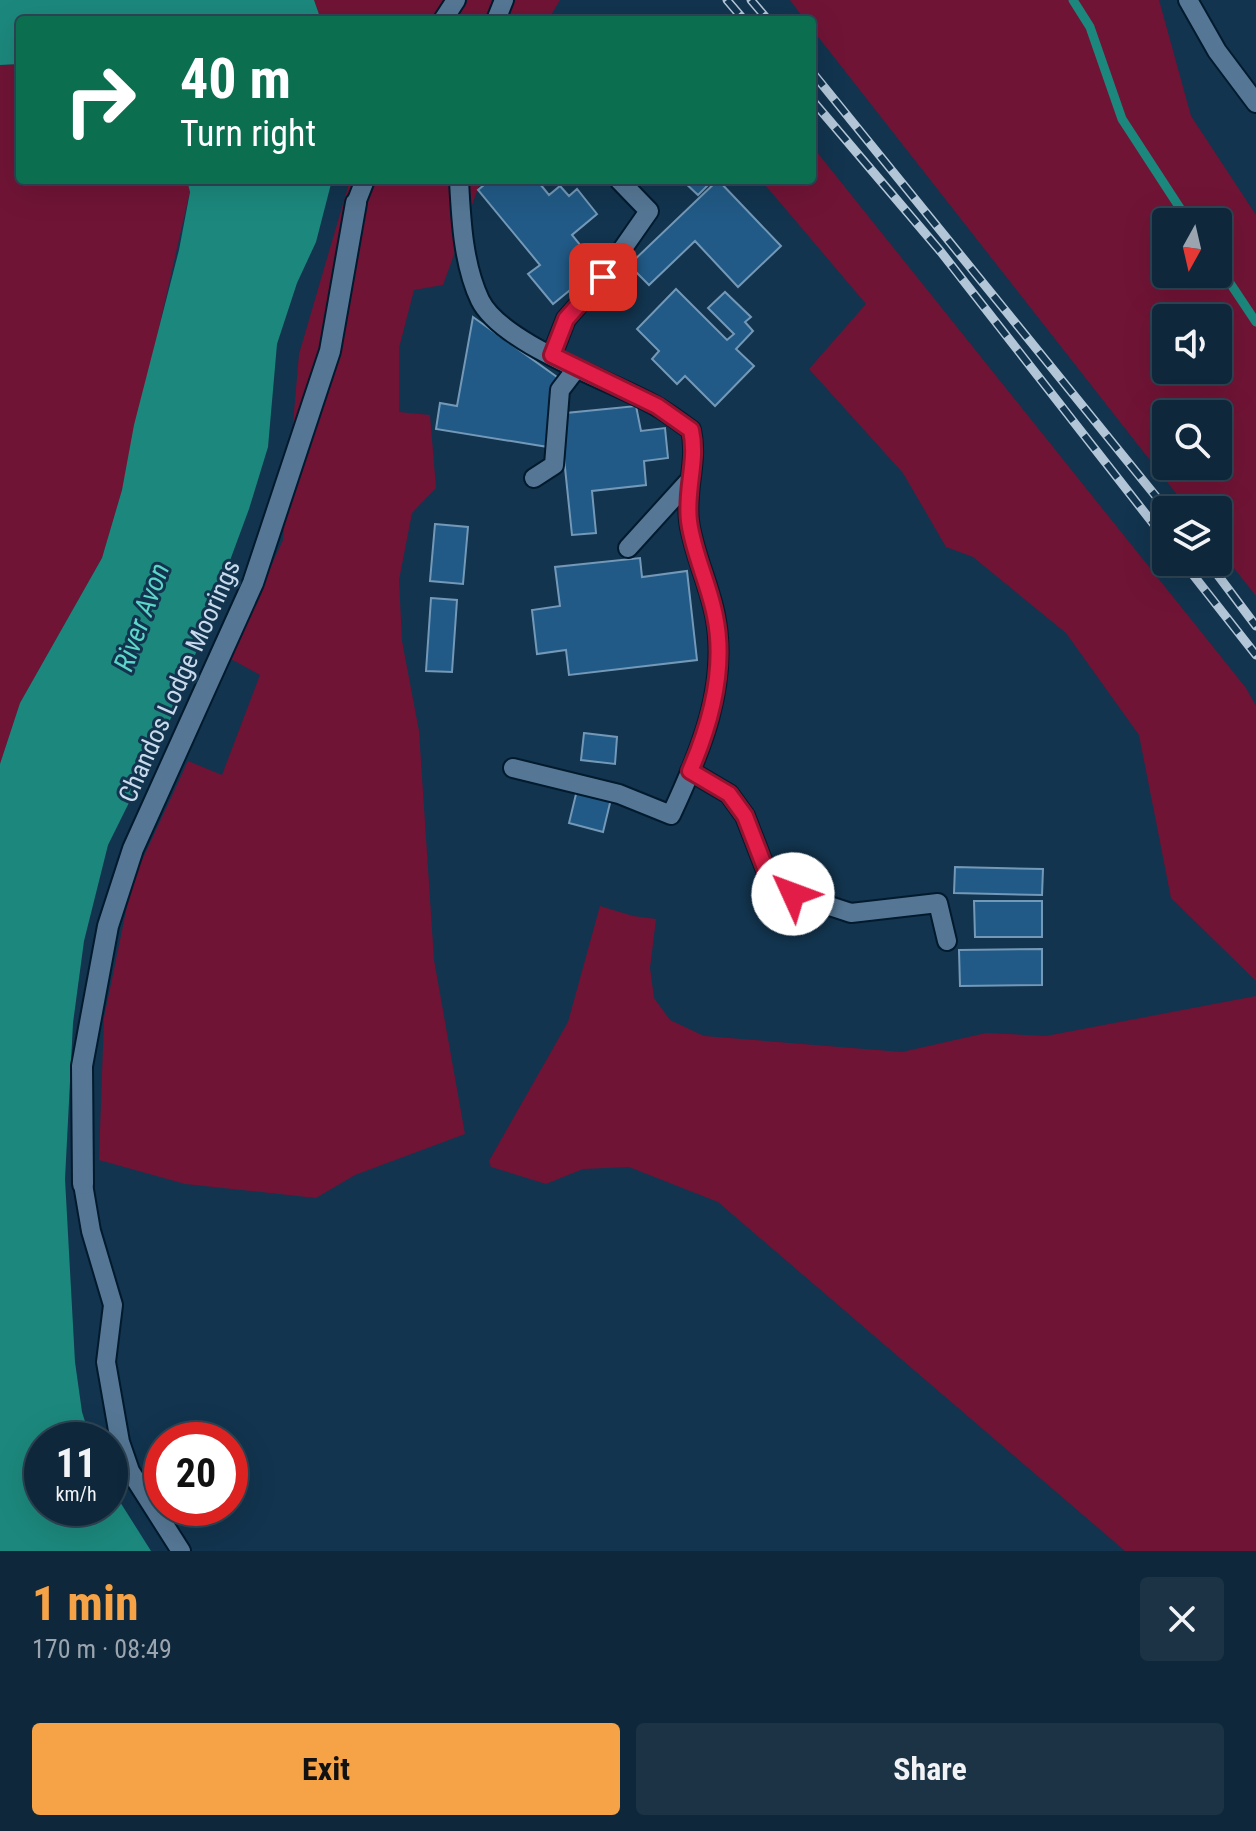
<!DOCTYPE html>
<html lang="en">
<head>
<meta charset="utf-8">
<style>
  :root { --surface:#0e273a; --page:#1c3345; --text:#f1f3f6; --muted:#9ba5af; --line:#2e4454; --accent:#f6a246 }
  body { margin:0; font-family:"Roboto Condensed",sans-serif; background:var(--page); color:var(--text); height:100vh; display:flex; flex-direction:column; font-size:30px; white-space:nowrap }
  * { box-sizing:border-box; margin:0 }
  p { font-size:26px; color:var(--muted) }
  .icon { flex:none; width:44px; height:44px; fill:none; stroke:currentColor; stroke-width:2; stroke-linecap:round; stroke-linejoin:round }
  .map { position:relative; height:1551px; overflow:hidden }
  .side { display:flex; flex-direction:column; background:var(--surface); flex:1 }
  .side>* { flex:none }
  .hud { position:absolute; left:16px; top:16px; width:800px; height:168px; border-radius:8px; box-shadow:0 8px 32px #0002,0 0 0 2px var(--line); background:#0b6e4f; color:#fff; overflow:hidden }
  .needle { width:52px; rotate:188deg }
  .fabs { position:absolute; left:1152px; top:208px; display:grid; gap:16px }
  .fabs a { display:grid; place-items:center; width:80px; height:80px; border-radius:8px; background:var(--surface); box-shadow:0 8px 32px #0002,0 0 0 2px var(--line); font-size:40px }
  .speed { position:absolute; left:24px; top:1422px; display:flex; gap:16px; font-size:40px; font-weight:700; text-align:center }
  .speed>* { display:grid; place-content:center; width:104px; height:104px; border-radius:50%; background:var(--surface); box-shadow:0 8px 32px #0002,0 0 0 2px var(--line); line-height:1 }
  .speed small { font-size:20px; font-weight:400 }
  .speed .limit { border:12px solid #d22; background:#fff; color:#111 }
  .pin { position:absolute; display:grid; place-items:center; width:68px; height:68px; color:#fff; margin:-34px; border-radius:16px; box-shadow:0 4px 12px #0006 }
  .me { position:absolute; width:88px; margin:-44px; rotate:313deg; stroke-linejoin:round; filter:drop-shadow(0 0 6px #0008) }
  .turn { display:flex; align-items:center; gap:28px; height:168px; padding:0 32px; font-size:36px }
  .turn .icon { width:104px; height:104px; stroke-width:2.5 }
  .turn b { display:block; font-size:56px; line-height:68px }
  .round { display:grid; place-items:center; flex:none; width:84px; height:84px; border-radius:8px; background:var(--page) }
  .headline { display:flex; align-items:center; justify-content:space-between; height:136px; padding:0 32px }
  h1 { font-size:48px; font-weight:700; line-height:60px; color:var(--accent) }
  .action { display:flex; gap:16px; margin-top:auto; padding:16px 32px }
  .action a { flex:1; height:92px; border-radius:8px; background:var(--accent); color:#111; font-size:32px; font-weight:700; line-height:92px; text-align:center }
  .action a+a { background:var(--page); color:var(--text) }
  .map>svg:first-child { display:block }
  .green { fill:#701435; fill-rule:evenodd }
  .water { fill:#1c887d }
  .lines { fill:none; stroke-linecap:round; stroke-linejoin:round }
  .stream { stroke:#1c887d; stroke-width:9 }
  .building { fill:#215a86; stroke:#7498b7; stroke-width:2 }
  .service-casing { stroke:#021a2e; stroke-width:22 }
  .minor-casing { stroke:#021a2e; stroke-width:24 }
  .service { stroke:#557795; stroke-width:18 }
  .minor { stroke:#557795; stroke-width:20 }
  .rail-casing { stroke:#b2c6d8; stroke-width:9 }
  .rail { stroke:#12344e; stroke-width:6; stroke-dasharray:18; stroke-linecap:butt }
  .route-casing { stroke:#92132f; stroke-width:20 }
  .route { stroke:#e11d48; stroke-width:14 }
  .labels { text-anchor:middle; stroke-width:6; stroke-linejoin:round; paint-order:stroke }
  .street-label { font-size:26px; fill:#c8daeb; stroke:#12344e }
  .water-label { font-size:28px; font-style:italic; fill:#5bd6c8; stroke:#12344e }
</style>
</head>
<body>
<div class="map">
<svg width="1256" height="1551" viewBox="0 0 1256 1551">
  <rect width="100%" height="100%" fill="#12344e"/>
  <path class="green" d="M314 0H560L548 20H321Z
    M790 0H1159L1191 116 1256 215V596L1218 548V510H1189L812 29V20H805ZM1218 222V274H1166V222ZM1218 318V370H1166V318ZM1218 414V466H1166V414Z
    M20 64V180H187L190 191 122 490 102 558 20 703 0 764V65Z
    M812 146 1246 688 1256 706V981L1171 898 1139 735 1066 633 973 557 946 547 903 473 809 369 866 304 761 180H812Z
    M350 180H481L443 285 414 290 399 348V412L430 415 436 488 412 513 399 580 402 641 419 731 434 960 465 1134 355 1175 316 1198 185 1184 99 1160 104 1018 132 882 188 761 222 775 260 675 229 658 283 540 299 354Z
    M600 906 633 916 656 919 650 968 654 998 670 1020 704 1036 902 1052 986 1033 1046 1036 1256 996V1551H1125L718 1202 629 1167 583 1169 546 1184 491 1167 489 1161 568 1022Z"/>
  <path class="water" d="M0 0H314L321 20H20V64L0 65Z
    M187 180H332L316 242 297 283 277 344 268 447 249 509 174 712 108 845 84 941 73 1023 65 1179 75 1362 82 1412 91 1440H42V1508H110V1486L151 1551H0V764L20 703 102 558 122 490 134 425 179 250 190 192Z"/>
  <g class="lines">
    <path class="stream" d="M1073 0 1090 27 1122 119 1189 222
      M1218 265 1256 322"/>
  </g>
  <path class="building" d="M490 180H544L540 184 549 195 560 186 569 196 577 189 597 214 572 235 598 267 553 304 528 274 540 265 478 190Z
    M682 180H713L698 195Z
    M718 180 781 246 738 287 695 241 649 285 629 265Z
    M676 289 727 340 734 334 708 308 725 292 751 317 745 322 753 331 736 349 754 366 715 406 685 376 677 384 652 359 659 351 637 329Z
    M473 317 557 377 548 447 436 429 440 403 457 406Z
    M636 406 641 431 665 428 668 458 644 461 646 485 592 491 596 533 572 535 562 439 566 413Z
    M435 524 468 527 463 584 430 581Z
    M640 558 642 577 687 571 697 660 569 675 566 650 537 654 532 610 560 606 555 567Z
    M431 598 457 600 452 672 426 671Z
    M584 733 617 737 615 764 581 760Z
    M577 790 611 799 603 832 569 823Z
    M955 867 1043 869 1042 895 954 893Z
    M974 901H1042V937H975Z
    M1042 949V985L960 986 959 950Z"/>
  <g class="lines">
    <g class="service-casing">
      <path id="service" d="M1188 0 1217 51 1256 103
        M443 20 456 0
        M496 20 504 0
        M459 180C461 219 463 264 480 300 502 345 613 381 656 406 668 413 680 422 691 430 698 461 685 489 689 521 693 552 709 584 715 615 729 685 700 753 671 815L619 794 513 768
        M356 203 365 180
        M552 355 566 319 603 277 649 211 619 180
        M534 478 554 465 560 390 576 369
        M628 548 687 483
        M690 771 729 794 745 816 767 873 793 894 851 913 938 903 947 941
        M83 1184 91 1231 113 1305 106 1362 120 1442 130 1471 181 1551"/>
    </g>
    <g class="minor-casing">
      <path id="minor" d="M83 1184 82 1066 108 926 133 849 253 583 330 351 356 203"/>
    </g>
    <use href="#service" class="service"/>
    <use href="#minor" class="minor"/>
    <g class="rail-casing">
      <path id="rail" d="M727 0 744 20
        M751 0 768 20
        M812 72 1167 510
        M812 100 941 252 1166 540
        M1183 562 1256 655
        M1208 562 1256 626"/>
    </g>
    <use href="#rail" class="rail"/>
  </g>
  <g class="lines">
    <g class="route-casing">
      <path id="route" d="M603 277 566 319 552 355 657 406 691 430C698 461 685 489 689 521 693 553 709 584 715 616 726 669 711 723 690 771L729 794 745 816 767 873 793 894"/>
    </g>
    <use href="#route" class="route"/>
  </g>
  <g class="labels">
    <g class="street-label">
      <text transform="translate(179 681) rotate(-66)" y="9">Chandos Lodge Moorings</text>
    </g>
    <g class="water-label">
      <text transform="translate(141 617) rotate(-70)" y="10">River Avon</text>
    </g>
  </g>
</svg>
<div class="fabs">
<a><svg class="needle" viewBox="-14 -14 28 28"><path d="M0-13l5 13h-10z" fill="#e53935"/><path d="M0 13l5-13h-10z" fill="#9ba5af"/></svg></a>
<a><svg class="icon" aria-label="sound" viewBox="0 0 24 24"><path d="M4 9h4l5-4v14l-5-4H4zM17 9q2 3 0 6"/></svg></a>
<a><svg class="icon" aria-label="search" viewBox="0 0 24 24"><circle cx="10" cy="10" r="6"/><path d="M15 15l6 6"/></svg></a>
<a><svg class="icon" aria-label="layers" viewBox="0 0 24 24"><path d="M12 4l9 5-9 5-9-5zM3 14l9 5 9-5"/></svg></a>
</div>
<div class="speed"><div>11<small>km/h</small></div><div class="limit">20</div></div>
<div class="pin" style="left:603px;top:277px;background:#d93025"><svg class="icon" aria-label="arrive" viewBox="0 0 24 24"><path d="M6 21V4h12l-3 4 3 4H6"/></svg></div>
<svg class="me" style="left:793px;top:894px" viewBox="-20 -20 40 40"><circle r="19" fill="#fff"/><path d="M0-13L10 11 0 6-10 11z" fill="#e11d48"/></svg>
<div class="hud">
<div class="turn"><svg class="icon" aria-label="right" viewBox="0 0 24 24"><path d="M7 20v-9h11M14 6l5 5-5 5"/></svg><div><b>40 m</b>Turn right</div></div>
</div>
</div>
<section class="side">
<div class="headline"><div><h1>1 min</h1><p>170 m · 08:49</p></div><a class="round"><svg class="icon" aria-label="close" viewBox="0 0 24 24"><path d="M6 6l12 12M18 6L6 18"/></svg></a></div>
<div class="action"><a>Exit</a><a>Share</a></div>
</section>
</body>
</html>
